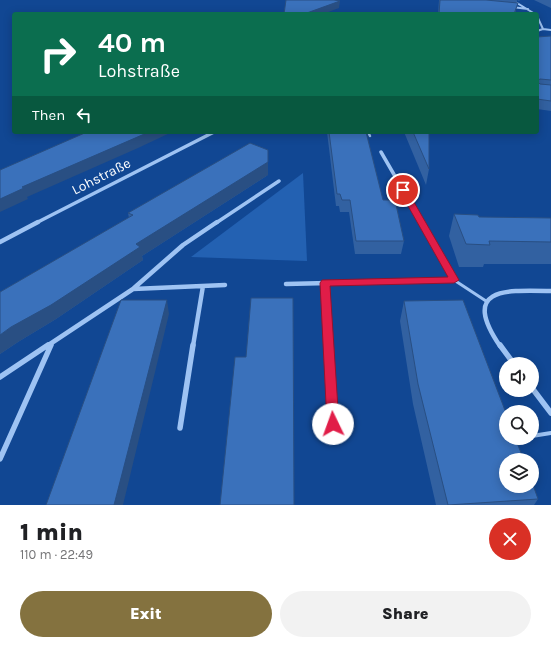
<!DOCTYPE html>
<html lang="en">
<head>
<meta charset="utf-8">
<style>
  :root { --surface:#fff; --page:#f2f2f2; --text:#202124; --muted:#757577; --accent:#84723f }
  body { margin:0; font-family:Karla,sans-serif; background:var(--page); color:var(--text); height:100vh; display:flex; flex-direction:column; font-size:15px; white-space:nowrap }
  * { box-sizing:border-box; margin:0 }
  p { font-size:13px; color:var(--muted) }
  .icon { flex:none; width:22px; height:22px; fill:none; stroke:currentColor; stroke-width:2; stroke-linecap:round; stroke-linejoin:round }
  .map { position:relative; height:505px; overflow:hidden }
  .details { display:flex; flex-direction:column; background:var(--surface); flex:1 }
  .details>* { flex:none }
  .top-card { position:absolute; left:12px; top:12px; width:527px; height:122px; border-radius:4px; box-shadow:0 2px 10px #0003; background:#0b6e4f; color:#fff; overflow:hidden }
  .buttons { position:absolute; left:499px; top:357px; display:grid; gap:8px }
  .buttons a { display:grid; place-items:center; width:40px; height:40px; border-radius:50%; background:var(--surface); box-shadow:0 2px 10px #0003; font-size:20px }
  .pin { position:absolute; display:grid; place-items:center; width:34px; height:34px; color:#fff; margin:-17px; border:2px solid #fff; border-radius:50%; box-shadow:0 1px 4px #0007 }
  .me { position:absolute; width:44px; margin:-22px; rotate:357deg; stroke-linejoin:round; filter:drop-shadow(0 0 3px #0008) }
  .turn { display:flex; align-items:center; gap:14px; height:84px; padding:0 20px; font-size:18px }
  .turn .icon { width:52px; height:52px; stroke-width:2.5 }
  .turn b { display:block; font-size:28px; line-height:34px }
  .then { display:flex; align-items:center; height:38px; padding:0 20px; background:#0003; gap:8px; font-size:15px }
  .round { display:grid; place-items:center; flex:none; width:42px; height:42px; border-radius:21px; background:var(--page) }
  .summary { display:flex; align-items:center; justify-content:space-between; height:68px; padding:0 20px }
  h1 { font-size:24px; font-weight:800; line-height:30px }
  .action { display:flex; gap:8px; margin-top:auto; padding:8px 20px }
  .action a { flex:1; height:46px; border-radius:24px; background:var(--accent); color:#fff; font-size:16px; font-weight:800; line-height:46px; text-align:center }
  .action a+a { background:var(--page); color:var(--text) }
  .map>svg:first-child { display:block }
  .green { fill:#2361b2 }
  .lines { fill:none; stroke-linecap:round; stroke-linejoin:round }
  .service-far2 { stroke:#9ec3f3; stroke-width:2.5 }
  .service-far1 { stroke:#9ec3f3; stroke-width:3 }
  .service { stroke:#9ec3f3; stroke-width:4 }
  .minor-far3 { stroke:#9ec3f3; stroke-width:2 }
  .minor-far2 { stroke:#9ec3f3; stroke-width:3.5 }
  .minor-far1 { stroke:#9ec3f3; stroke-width:4.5 }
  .minor { stroke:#9ec3f3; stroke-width:5.5 }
  .wall { fill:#3261a1 }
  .shaded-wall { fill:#294f83 }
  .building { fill:#3a71bb; stroke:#294f83 }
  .route { fill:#e11d48; stroke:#92132f }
  .labels { text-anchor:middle; stroke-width:3; stroke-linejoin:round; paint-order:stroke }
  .street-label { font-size:14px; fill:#fff; stroke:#114793 }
</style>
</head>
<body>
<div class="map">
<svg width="551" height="505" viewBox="0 0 551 505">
  <rect width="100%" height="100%" fill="#114793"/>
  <path class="green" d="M303 173 307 261 191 257Z"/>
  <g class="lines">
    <path class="service-far2" d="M368 132 370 136"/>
    <path class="service-far1" d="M454 280 486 301"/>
    <path class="service" d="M532 436 551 433"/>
    <path class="minor-far3" d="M512 0 535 14
      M512 7 528 9
      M537 16 543 29
      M537 31 543 29 551 30"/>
    <path class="minor-far2" d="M381 152 422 223
      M36 223 214 132
      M216 223 279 181"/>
    <path class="minor-far1" d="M0 242 38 222
      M325 283 329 346
      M286 284 454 280 421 222
      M134 288 183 245 217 222
      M47 346 133 289 225 285
      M193 346 203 286
      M500 346C460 287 506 290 551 291"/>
    <path class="minor" d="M329 345 334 439
      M500 345 514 364
      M0 377 48 345
      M532 388 551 413
      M180 428 193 345
      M0 459 51 345"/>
  </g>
  <path class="wall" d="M439 0H520L519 1 517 0 516 10 515 14H438Z
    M534 0H551V8Z
    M551 36V111L537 109V37Z
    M327 132H366L383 200 404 241 401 254H355L349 212H340L339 206H336Z
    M404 132H429V169L426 185Z
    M268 175 142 256 143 260 56 319 18 342 0 354V292L129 218 128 213Z
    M454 214 479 217 551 218V264H484L483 267H459L449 236Z
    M404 301 538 499 534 505H436L413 404 400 321Z"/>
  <path class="shaded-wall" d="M340 1 339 8 323 14H304Z
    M149 132H172L138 148 27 197 28 199 0 212V199L22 187Z
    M268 150V175L142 256 143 260 56 319 18 342 0 354V335Z
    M167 300 169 314 123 505H114Z"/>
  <path class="building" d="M286 0H334L340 1 304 14H284Z
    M440 0H486L518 3 514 14H439Z
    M551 36V80L540 79 537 81 540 84 551 85V101L537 99V37Z
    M87 132H149L22 187 24 188 0 199V170Z
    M329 132H366L383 200H395L404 241H356L350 200H342L340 194H337Z
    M413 132H429V169Z
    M250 143 268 150V162L136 244 140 247 51 305 11 327 0 335V292L133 215 128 213Z
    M454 214 478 215 479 217 551 218V242L489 241 490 245 466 244Z
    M251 298H293L294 505H220L235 357H246Z
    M121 300H167L114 505H46Z
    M463 300 506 413V438H515L524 460H506V486H532V482L538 499 448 505 418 384 404 301Z"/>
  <path class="route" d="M403 188 407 190 459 280 454 283 330 286 339 424 337 427 333 429 328 427 327 424 320 283 322 280 448 277 399 190Z"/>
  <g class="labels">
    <g class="street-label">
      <text transform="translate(101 176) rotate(-27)" y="5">Lohstraße</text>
    </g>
  </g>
</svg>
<div class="buttons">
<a><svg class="icon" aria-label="sound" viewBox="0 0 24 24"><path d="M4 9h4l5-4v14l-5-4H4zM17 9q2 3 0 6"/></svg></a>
<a><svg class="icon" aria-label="search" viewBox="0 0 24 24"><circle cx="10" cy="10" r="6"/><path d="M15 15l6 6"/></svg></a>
<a><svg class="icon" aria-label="layers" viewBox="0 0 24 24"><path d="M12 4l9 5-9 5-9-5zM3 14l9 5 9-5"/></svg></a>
</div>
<div class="pin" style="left:403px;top:190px;background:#d93025"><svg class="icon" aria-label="arrive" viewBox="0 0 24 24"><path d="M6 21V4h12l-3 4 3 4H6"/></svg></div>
<svg class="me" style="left:333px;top:424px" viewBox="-20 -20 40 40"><circle r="19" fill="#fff"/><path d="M0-13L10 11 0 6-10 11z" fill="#e11d48"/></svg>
<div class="top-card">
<div class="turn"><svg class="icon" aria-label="right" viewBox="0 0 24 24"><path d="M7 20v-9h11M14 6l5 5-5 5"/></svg><div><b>40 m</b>Lohstraße</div></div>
<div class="then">Then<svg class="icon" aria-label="left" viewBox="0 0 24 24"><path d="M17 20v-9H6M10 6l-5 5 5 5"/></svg></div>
</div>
</div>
<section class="details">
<div class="summary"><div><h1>1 min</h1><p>110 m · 22:49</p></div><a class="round" style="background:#d93025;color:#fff"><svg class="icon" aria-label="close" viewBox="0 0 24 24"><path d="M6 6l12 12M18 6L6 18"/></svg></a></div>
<div class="action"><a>Exit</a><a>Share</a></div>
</section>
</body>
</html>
